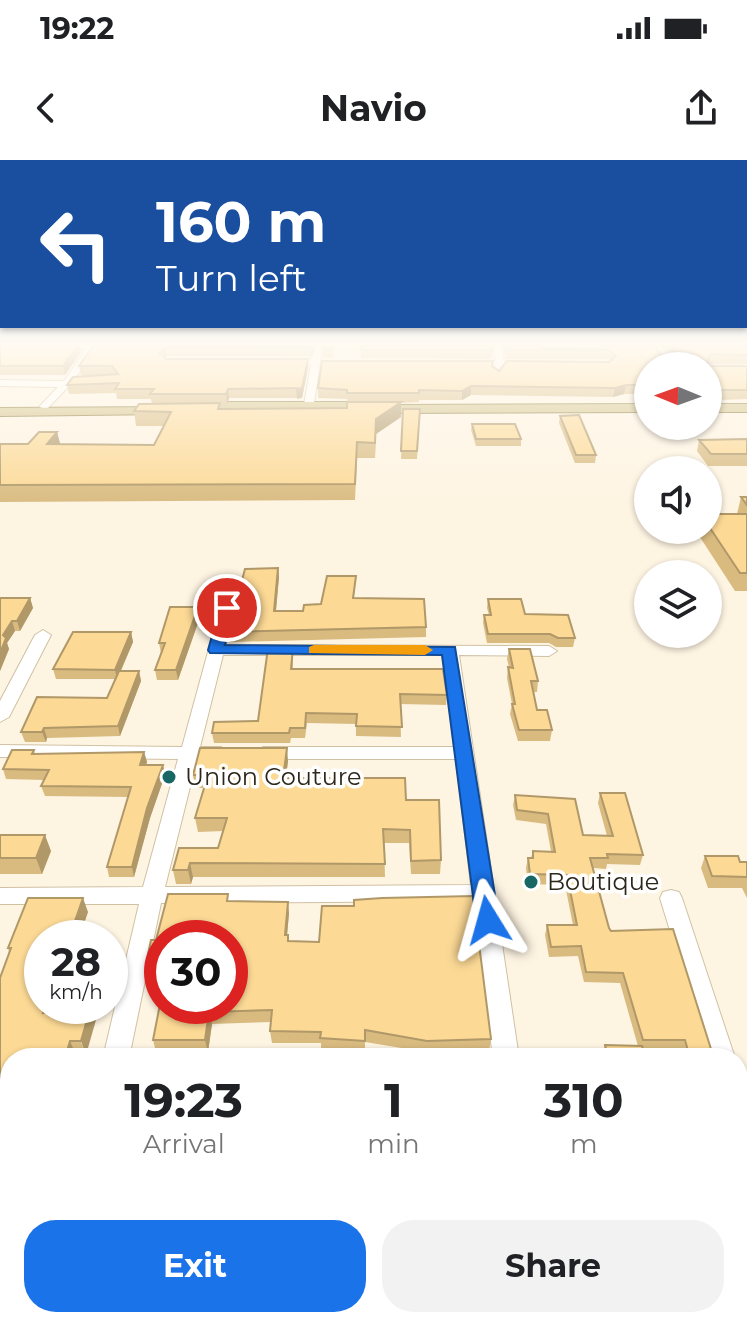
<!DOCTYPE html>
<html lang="en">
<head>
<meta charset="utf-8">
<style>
  :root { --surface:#fff; --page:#f2f2f2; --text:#202124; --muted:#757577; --accent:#1a73e8 }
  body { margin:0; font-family:Montserrat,sans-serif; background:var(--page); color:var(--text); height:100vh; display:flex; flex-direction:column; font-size:30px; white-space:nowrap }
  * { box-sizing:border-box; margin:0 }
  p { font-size:26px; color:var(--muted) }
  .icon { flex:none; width:44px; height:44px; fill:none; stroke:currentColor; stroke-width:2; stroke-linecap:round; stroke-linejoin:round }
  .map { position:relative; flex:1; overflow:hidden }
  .panel { position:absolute; left:0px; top:888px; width:748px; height:280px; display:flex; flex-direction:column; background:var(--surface); border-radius:32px 32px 0 0; box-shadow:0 2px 6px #0004 }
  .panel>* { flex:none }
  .top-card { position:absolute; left:0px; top:0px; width:748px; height:168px; box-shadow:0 2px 6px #0004; background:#1a4fa0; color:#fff; overflow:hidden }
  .needle { width:52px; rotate:271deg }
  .tools { position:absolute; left:634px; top:192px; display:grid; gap:16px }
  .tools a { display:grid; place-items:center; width:88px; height:88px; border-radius:50%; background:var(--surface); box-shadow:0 2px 6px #0004; font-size:40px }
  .speed { position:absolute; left:24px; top:760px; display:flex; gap:16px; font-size:40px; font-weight:700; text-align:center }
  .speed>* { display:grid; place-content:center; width:104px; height:104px; border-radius:50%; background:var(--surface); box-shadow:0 2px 6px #0004; line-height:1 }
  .speed small { font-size:20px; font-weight:400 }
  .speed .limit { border:12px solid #d22; background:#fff; color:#111 }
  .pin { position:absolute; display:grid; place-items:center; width:68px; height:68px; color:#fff; margin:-34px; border:4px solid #fff; border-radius:50%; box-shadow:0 2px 8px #0007 }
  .me { position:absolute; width:88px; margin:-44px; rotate:352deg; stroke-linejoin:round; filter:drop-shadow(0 0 6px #0008) }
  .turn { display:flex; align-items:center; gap:28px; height:168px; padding:0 24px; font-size:36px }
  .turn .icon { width:104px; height:104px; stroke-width:2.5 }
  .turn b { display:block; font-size:56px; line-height:68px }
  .eta { display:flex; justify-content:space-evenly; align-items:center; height:136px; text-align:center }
  .eta b { font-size:48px; font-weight:700; line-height:56px }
  .cta { display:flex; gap:16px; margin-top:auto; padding:16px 24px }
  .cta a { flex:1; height:92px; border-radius:32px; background:var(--accent); color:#fff; font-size:32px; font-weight:700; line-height:92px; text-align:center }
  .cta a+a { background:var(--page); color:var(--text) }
  .status { display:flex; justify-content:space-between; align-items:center; height:56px; padding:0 40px; background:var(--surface); direction:ltr }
  .status svg { height:22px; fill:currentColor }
  header { display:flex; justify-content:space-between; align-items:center; height:104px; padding:0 24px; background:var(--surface); font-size:36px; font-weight:700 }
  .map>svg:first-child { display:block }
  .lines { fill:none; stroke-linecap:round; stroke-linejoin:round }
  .minor-casing { stroke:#d0c1a3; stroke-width:2 }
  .major-casing { stroke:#826f28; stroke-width:2 }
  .minor { fill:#fff; fill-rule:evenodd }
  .major { fill:#d0c082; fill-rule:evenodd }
  .wall { fill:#d9bb80; fill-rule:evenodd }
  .shaded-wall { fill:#b09868 }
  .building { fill:#fcd995; stroke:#b09868; stroke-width:2 }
  .route { fill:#1a73e8; stroke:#114b97; stroke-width:2 }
  .slow { fill:#f59e0b }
  .poi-dot { fill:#196764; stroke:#fff; stroke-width:3 }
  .labels { text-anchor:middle; stroke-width:7; stroke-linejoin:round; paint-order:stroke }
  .poi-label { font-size:24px; fill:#2c261b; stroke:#fff; text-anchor:start }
</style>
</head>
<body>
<div class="status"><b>19:22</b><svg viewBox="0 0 49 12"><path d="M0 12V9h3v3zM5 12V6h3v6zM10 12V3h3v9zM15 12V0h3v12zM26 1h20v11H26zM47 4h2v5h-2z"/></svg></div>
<header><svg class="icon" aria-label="back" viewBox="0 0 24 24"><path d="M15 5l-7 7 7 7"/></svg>Navio<svg class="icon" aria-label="share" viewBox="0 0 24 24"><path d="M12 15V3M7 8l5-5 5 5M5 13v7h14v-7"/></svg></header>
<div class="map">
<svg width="747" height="1168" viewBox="0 0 747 1168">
  <rect width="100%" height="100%" fill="#fef4e2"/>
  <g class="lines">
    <g class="minor-casing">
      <path id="minor" d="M315 183H323L313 250 308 253 303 250 311 204 279 201 283 198 312 199Z
        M492 183H500L504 201 533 204 505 207 498 217 494 214 496 207 467 206 470 201H496Z
        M116 184 119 188 95 189 72 223 47 249 39 247 58 227 0 226V220L64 221 86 189H58L55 185Z
        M227 444 234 448 225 485 549 486 557 491 549 496 459 495 519 898H493L474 741 161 743 129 898H103L139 744H0V728L143 727 178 599 0 597V585L182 587 220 448ZM223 495H443L454 587H263L254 593 263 599H456L471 725 165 727 197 599H221L230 593 221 587H200Z
        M43 470 51 475 9 557 0 562V541L35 475Z
        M671 730 679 732 682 738 735 898H709L660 738 663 732Z
        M738 936 747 940V991L738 987Z
        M37 1158H69L66 1168H34Z
        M521 1158H553L554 1168H522Z"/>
    </g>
    <g class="major-casing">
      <path id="major" d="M190 242H378L384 246 378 250 185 249 184 246Z
        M648 244V252L390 253 383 249 390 245Z
        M708 244H747V252H708Z
        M171 247 173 250 166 254 0 256V248Z"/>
    </g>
    <use href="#minor" class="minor"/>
    <use href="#major" class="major"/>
  </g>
  <path class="wall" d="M0 183H79L81 192 65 215H0Z
    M95 183H315V190L311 196H167L165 198 308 199V208L302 238H229L227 244H220L221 249 347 248V239L318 238V228L492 206 499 211 611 201 608 199H506L501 183H652L664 199H672L659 183H747V204H708L710 206H747V239L720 240 708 238V206H648V234H624L613 237 471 235 462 240H419V242L401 243V257L376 274 375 298H357L355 340 0 342V284H28L57 272 60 284 154 285 164 266H136L134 251 152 244 151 239H117L116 233 69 234 67 225 106 215H81L79 206ZM544 186H602L605 188 603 189 543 188Z
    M321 183H334L333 198H324L321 189Z
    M361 190H493L492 199 361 198Z
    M403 249H420L417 299H401Z
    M560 256 596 295 595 303H575L559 263Z
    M472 264 521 279V286H476L471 270Z
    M747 279V306H708L697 291 699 280Z
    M741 337H747V431H735L696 371V370H708V354H737Z
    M278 408 279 417 276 451H303L321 444 356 416 354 438 426 467V477L230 482 228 472Z
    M0 438H30L33 448 20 471H15L7 483 9 489 0 511Z
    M488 439 525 454 575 478 573 487H556L549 483H487L483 463 484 455H489L487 448Z
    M198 447 200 457 178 520H157L155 510 161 493 159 483Z
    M131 472 133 482 121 511H139L141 521 120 576 47 578 46 582H25L21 572 107 538 115 519H56L53 509Z
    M293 488V509L447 535 446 545 400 544 401 577 356 576V564L307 563 305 578H291L290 583H214L212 573 258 561Z
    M509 489 538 521 537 532H534L537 550 552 570 550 581H518L510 554 512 544 507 518 508 507H509L507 499Z
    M34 590 35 594 144 592 147 602 146 605H163L165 615 150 658 134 717H109L107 707 128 637 45 636 41 626 44 620 6 619 3 609Z
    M288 601 286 618 406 640 441 700 440 714H411L409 683H384L385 717H193L191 724H176L173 710 218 688 223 671 198 672 195 658 204 628H196L193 615Z
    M600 633 643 695 640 705 607 704 606 709 593 708 609 768 711 889 720 898H683L681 890H643L644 898H602L605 885 638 886 620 823 584 822 578 796 549 797 545 775 547 765H573L565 725 528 724 526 708 528 698H531L533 691H551L546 664 516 660 513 645 515 635 583 675 607 676 598 643Z
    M0 675 51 691 42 714H0Z
    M705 696 747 702V738L742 728H708L701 708Z
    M229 741 289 753 287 775 289 781 491 879 489 891 426 892 365 882V892L321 889V883H272L270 871 271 862 212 864 208 892H156L153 880 160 844 230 846V778H162V814H157L154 806 151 805 148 794 156 780Z
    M88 752 79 778H42V846H56L54 853H70L86 895H76L75 898H10L17 1158 15 1168H0L9 792 8 788Z
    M738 986H747V1051H738Z
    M616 1158H738L747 1168H618Z"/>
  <path class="shaded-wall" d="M79 183 81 192 65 215 63 206Z
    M313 183H315V190L311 196V187Z
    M166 187 167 196 160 202 159 193Z
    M308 199V208L302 238 297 239 296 229Z
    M626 225 624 234 613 237 615 228Z
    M471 226V235L462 240V231Z
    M228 229 229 238 227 244 226 234Z
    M401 242V257L376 274 375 298 376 259Z
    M57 272 61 287 47 284Z
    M278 408 279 417 275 460 274 451Z
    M30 438 33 448 20 471 17 461Z
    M198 447 200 457 178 520 176 510Z
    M12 461 15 471 7 483 9 489 0 511V493L3 475Z
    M131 472 133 482 117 519 115 510Z
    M139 511 141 521 120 576 118 566Z
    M44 568 47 578 46 582 42 572Z
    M287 588 288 601 284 631 283 618Z
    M144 592 147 602 142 615 140 605Z
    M163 605 165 615 150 658 134 717 132 707 147 648Z
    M45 675 51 691 42 714 36 698Z
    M190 703 193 717 191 724 188 710Z
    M83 738 88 752 79 778H69Z
    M288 742 289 753 286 787 285 775Z
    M42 799V831L36 817Z
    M45 846H56L49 867 43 853Z
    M91 846H100L86 895 81 881Z
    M209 852 212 864 208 892 205 880Z
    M70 881 76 895 75 898H65Z
    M10 1143V1158H17L15 1168H3Z
    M241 1158H245L244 1168H240Z"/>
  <path class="building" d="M0 183H79L63 206H0Z
    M95 183H313L311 187H166L159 193 166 199H308L302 228 228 229 226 234H150L154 229H115L119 223 67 225 73 217 118 214 112 206H79Z
    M322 183H333L332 189H324Z
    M361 183H492L493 190H361Z
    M505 183H542L540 188 603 189 610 183H652L664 199H678V195L668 183H747V195L710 194 707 203 710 206H747V230H722L708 229V206H648V225H626L615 228 471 226 462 231 419 230V233H347V230L318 228 322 201H493L492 206 499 211 507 201 609 202 616 196 609 190H507Z
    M347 242H401L376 259 375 283 357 282 355 324 0 325V284H28L39 272H57L47 284 154 285 171 252 134 251 139 244 220 243 218 249 347 248Z
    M403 249H420L417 291H401Z
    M579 255 596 295H576L560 256Z
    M472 264H515L521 279H476Z
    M747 279V294H711L699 280Z
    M741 337H747V345Z
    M708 354H747V413H740L708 365Z
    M278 408 274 451H303L304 445 321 444 327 416H356L353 438 424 439 426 467 228 472 245 409Z
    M0 438H30L17 461H12L3 475 6 478 0 493Z
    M488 439H521L525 454 568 455 575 478H558L550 474H488L484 455H491Z
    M170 447H198L176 510H155L165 483H159Z
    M73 472H131L115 510 53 509Z
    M268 488H293L291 509H443L447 535 400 534 402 567 356 566 357 554 306 553 305 568H290L289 573H212L214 562 258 561Z
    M509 489H530L538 521H531L537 550H547L552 570H519L512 544H515L508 507 513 508Z
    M119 511H139L118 566 44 568 42 572H21L37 537 107 538Z
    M200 588H287L283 618H405L406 640H439L441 700 411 701 410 670 383 669 385 704 190 703 188 710H173L179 688H218L227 658H195L208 615H193Z
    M12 590H34L32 594 144 592 140 605H163L147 648 132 707H107L131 627 41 626 49 610 3 609Z
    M600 633H625L643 695 607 694 608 698H590L609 768 611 771 673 769 711 889 718 891 720 898H690L685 880H643L623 813 586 812 581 786 551 787 547 765H577L567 715 530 714 528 698H533V691L555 692 548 654 517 650 515 635 575 639 583 675 613 676Z
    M0 675H45L36 698H0Z
    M705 696H738L740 702H747V717L712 716Z
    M168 734H228L227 741 288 742 285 775H288V781L319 782 322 746H354V740L382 738 473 736 491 879 427 881 365 870V881L320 878 321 872 270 871 272 850 209 852 205 880H153L160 844H162V846H230V778H162V802H153L156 794H148L151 780H156Z
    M28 738H83L69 778H42V799L36 817H42V846H45L43 853H70L73 846H91L81 881H70L65 898H10V1125L9 1128 10 1129V1143L3 1168H0V818L11 788H8Z
    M605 885 642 886 645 898H608Z
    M738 986H747V1038H738Z
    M738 1078H742L744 1083H747V1168H626L625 1158H738Z
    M164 1158H241L240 1168H163Z
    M345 1158H376V1168H345Z"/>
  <linearGradient id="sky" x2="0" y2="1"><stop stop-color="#88b5ed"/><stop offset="0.53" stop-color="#fffaf2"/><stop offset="1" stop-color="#fffaf2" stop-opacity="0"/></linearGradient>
  <rect width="747" height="347" fill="url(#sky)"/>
  <path class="route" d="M227 443 235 448 225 485 455 487 499 760 496 767 488 769 480 767 476 760 442 495 210 493 208 490 220 448Z"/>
  <path class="slow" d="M314 485H425L433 490 425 495 309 493V487Z"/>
  <g class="poi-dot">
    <circle cx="169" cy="617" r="8"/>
    <circle cx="531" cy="722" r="8"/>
  </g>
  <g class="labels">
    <g class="poi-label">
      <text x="185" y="625">Union Couture</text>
      <text x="547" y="730">Boutique</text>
    </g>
  </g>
</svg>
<div class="tools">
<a><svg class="needle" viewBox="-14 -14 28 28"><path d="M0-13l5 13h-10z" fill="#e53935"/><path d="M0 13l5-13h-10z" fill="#757577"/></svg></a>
<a><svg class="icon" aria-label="sound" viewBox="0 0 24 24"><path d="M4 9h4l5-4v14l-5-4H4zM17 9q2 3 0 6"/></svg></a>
<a><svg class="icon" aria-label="layers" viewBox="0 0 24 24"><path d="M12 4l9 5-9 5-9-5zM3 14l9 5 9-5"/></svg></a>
</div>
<div class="speed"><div>28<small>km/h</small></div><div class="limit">30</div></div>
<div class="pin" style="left:227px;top:448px;background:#d93025"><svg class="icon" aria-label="arrive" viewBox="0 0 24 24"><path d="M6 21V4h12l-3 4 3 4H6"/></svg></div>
<svg class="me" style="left:488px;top:760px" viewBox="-20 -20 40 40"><path d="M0-17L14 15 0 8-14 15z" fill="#1a73e8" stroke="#fff" stroke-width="4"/></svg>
<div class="top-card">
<div class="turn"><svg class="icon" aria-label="left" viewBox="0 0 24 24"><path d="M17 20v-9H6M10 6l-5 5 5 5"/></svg><div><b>160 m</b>Turn left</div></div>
</div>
<section class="panel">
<div class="eta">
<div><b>19:23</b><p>Arrival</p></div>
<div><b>1</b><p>min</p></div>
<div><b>310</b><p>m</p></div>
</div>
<div class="cta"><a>Exit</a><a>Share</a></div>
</section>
</div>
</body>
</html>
